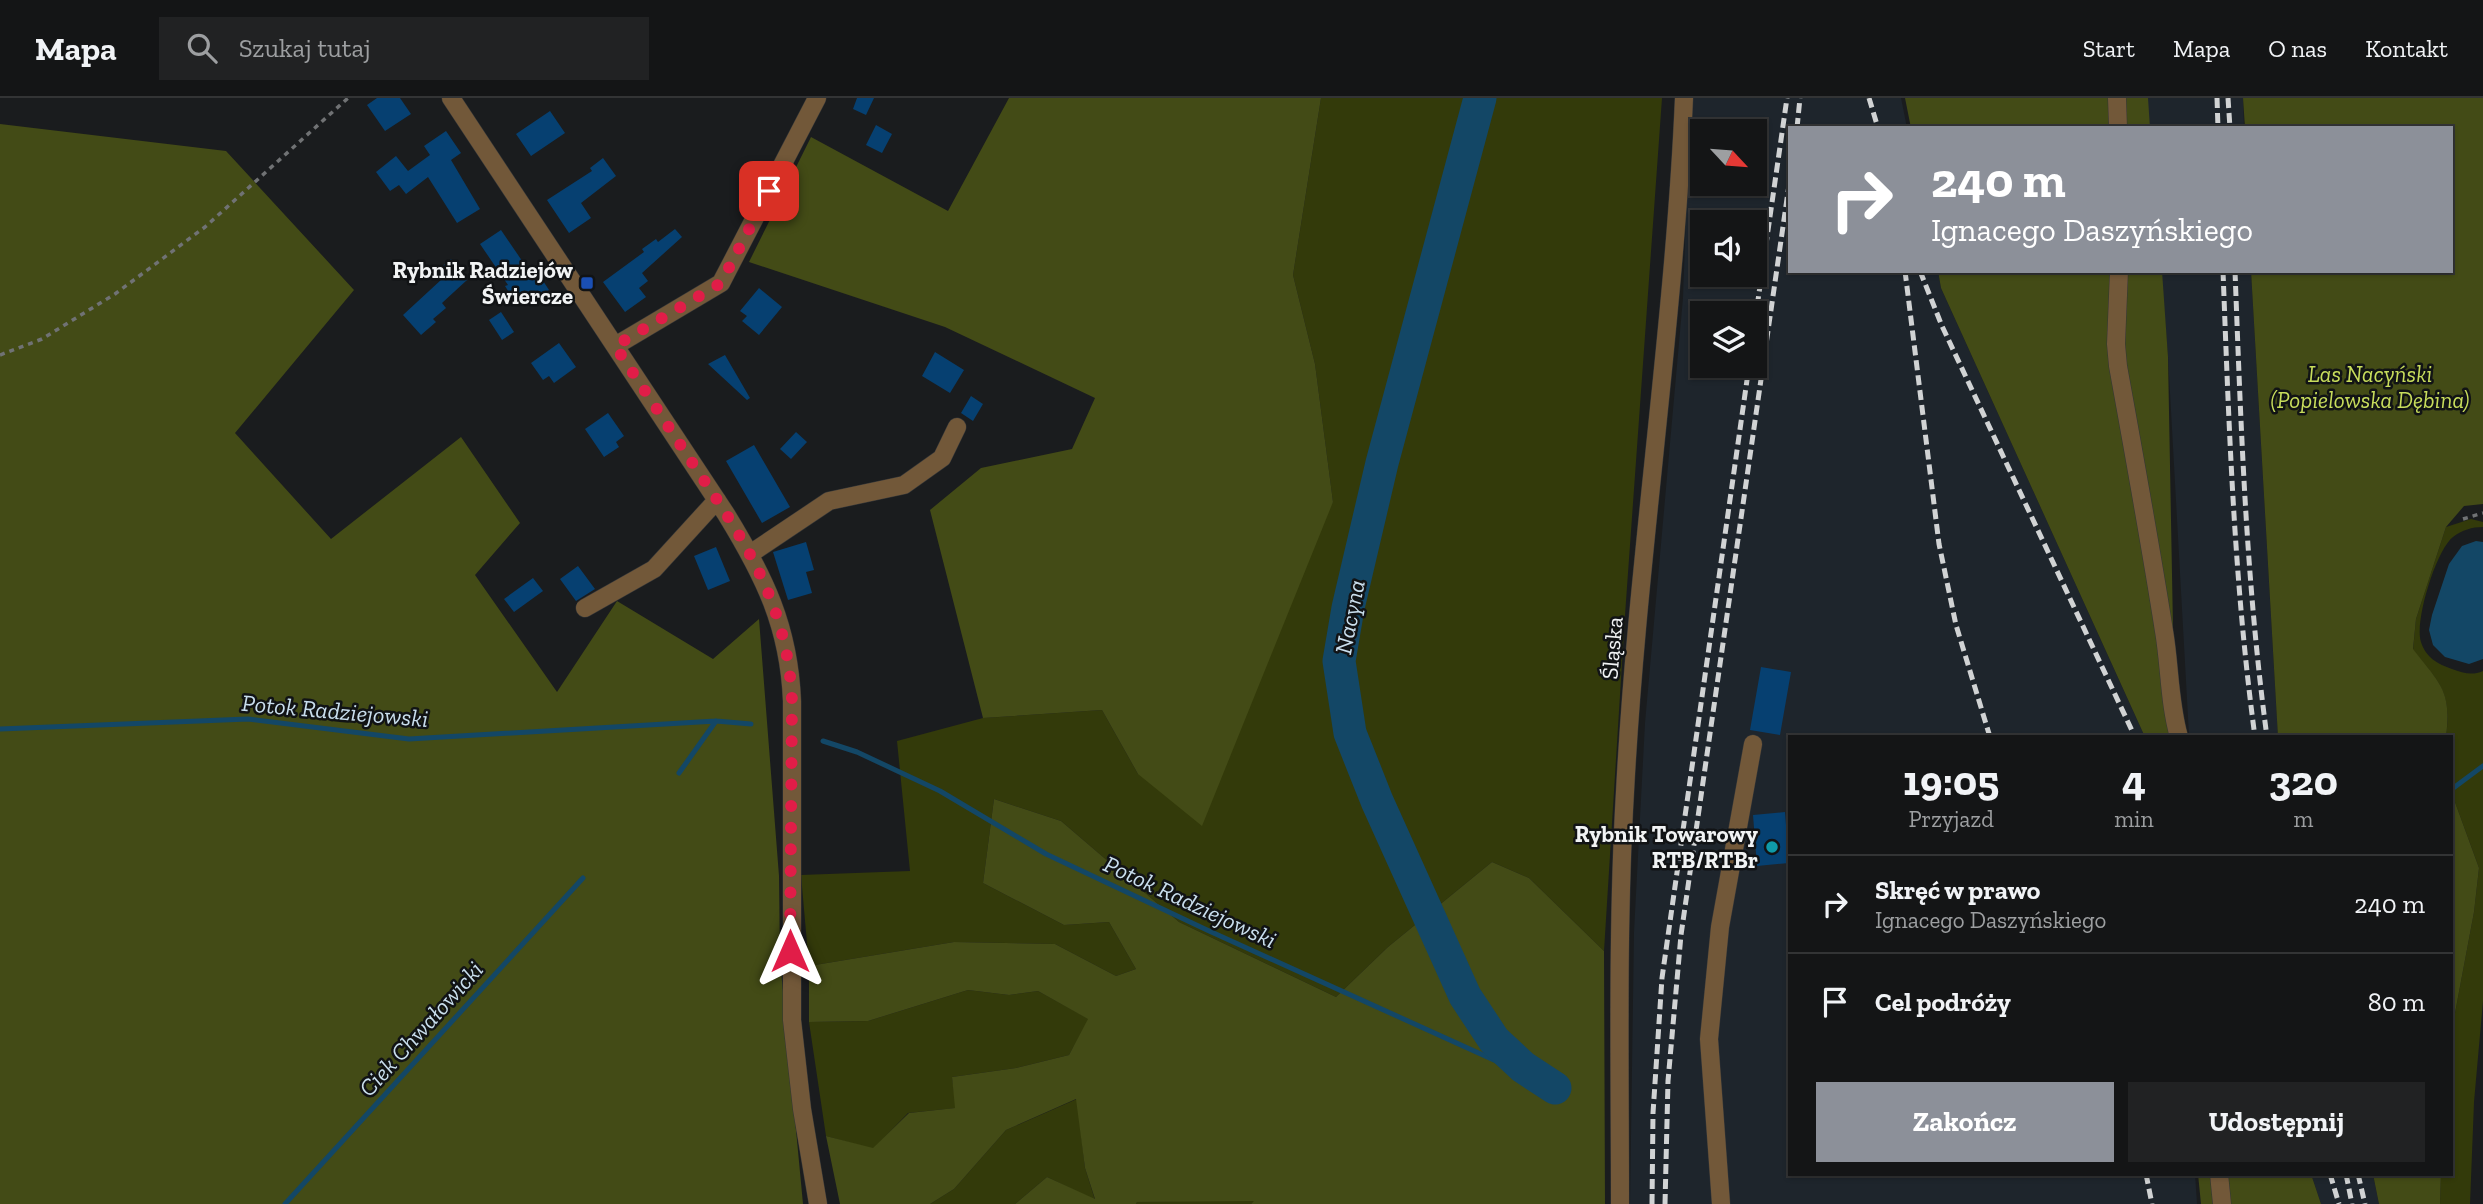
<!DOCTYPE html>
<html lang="pl">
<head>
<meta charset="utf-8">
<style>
  :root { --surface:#141516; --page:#212223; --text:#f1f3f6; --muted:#9d9fa1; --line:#333435; --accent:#8c9099 }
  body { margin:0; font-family:"Zilla Slab",serif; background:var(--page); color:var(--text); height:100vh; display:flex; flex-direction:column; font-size:26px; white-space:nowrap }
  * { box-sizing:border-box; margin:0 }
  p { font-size:23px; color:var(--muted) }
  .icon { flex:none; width:38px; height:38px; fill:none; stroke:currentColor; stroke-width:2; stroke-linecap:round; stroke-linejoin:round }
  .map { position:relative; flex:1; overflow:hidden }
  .details { position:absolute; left:1788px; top:637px; width:665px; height:441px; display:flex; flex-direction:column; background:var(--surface); border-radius:0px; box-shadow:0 2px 5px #0004,0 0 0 2px var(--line) }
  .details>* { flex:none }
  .top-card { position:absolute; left:1788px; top:28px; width:665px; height:147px; border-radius:0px; box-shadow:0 2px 5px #0004,0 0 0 2px var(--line); background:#8c9099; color:#fff; overflow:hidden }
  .needle { width:46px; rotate:116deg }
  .buttons { position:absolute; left:1690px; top:21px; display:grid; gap:14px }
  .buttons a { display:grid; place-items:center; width:77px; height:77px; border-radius:0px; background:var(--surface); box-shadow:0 2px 5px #0004,0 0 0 2px var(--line); font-size:35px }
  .pin { position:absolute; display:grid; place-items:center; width:60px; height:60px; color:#fff; margin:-30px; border-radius:14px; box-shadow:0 4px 10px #0006 }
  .me { position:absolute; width:77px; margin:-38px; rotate:0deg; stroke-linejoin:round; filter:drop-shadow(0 0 5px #0008) }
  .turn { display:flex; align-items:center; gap:24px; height:147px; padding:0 28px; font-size:32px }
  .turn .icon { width:91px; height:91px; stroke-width:2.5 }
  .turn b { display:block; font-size:49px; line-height:60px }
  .eta { display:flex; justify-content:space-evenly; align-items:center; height:119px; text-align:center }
  .eta b { font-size:42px; font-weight:700; line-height:49px }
  .action { display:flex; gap:14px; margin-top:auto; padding:14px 28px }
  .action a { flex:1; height:80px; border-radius:0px; background:var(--accent); color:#fff; font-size:28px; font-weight:700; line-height:80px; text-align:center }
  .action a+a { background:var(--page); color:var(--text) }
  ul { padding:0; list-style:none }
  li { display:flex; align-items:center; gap:21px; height:98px; padding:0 28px; border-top:2px solid var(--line) }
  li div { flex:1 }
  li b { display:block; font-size:26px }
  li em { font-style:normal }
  header { display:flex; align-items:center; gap:42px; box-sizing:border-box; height:98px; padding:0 35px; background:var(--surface); border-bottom:2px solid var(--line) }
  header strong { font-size:33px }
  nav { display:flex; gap:38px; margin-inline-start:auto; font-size:24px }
  .search { width:490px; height:63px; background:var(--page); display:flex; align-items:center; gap:18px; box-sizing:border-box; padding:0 24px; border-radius:0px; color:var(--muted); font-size:26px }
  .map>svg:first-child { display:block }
  .built { fill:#1e252c; fill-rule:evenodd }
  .green { fill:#333a0a }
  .forest { fill:#434b16 }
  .water { fill:#134766 }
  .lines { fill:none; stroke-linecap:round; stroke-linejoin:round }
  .stream { stroke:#134766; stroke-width:5 }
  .river { stroke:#134766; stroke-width:33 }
  .building { fill:#064071 }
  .minor-casing { stroke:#343638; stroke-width:19 }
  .path { stroke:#707274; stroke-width:3.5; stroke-dasharray:5 5; stroke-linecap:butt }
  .minor { stroke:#725839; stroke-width:18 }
  .rail { stroke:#d1d3d4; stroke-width:5; stroke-dasharray:10 5; stroke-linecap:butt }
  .route { stroke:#e11d48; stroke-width:12; stroke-dasharray:0 21.6 }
  .transit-dot { fill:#1a4fb4; stroke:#111315; stroke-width:2.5 }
  .culture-dot { fill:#0f9aa8; stroke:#111315; stroke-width:2.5 }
  .labels { text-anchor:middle; stroke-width:5; stroke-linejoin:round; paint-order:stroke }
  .poi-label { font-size:23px; font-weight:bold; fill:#f1f3f4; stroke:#111315; text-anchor:end }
  .park-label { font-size:23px; font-style:italic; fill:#c8dd5c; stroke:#111315 }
  .street-label { font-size:23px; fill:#f1f3f4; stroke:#111315 }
  .water-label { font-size:24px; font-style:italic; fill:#c9deed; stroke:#111315 }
</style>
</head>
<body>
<header>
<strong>Mapa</strong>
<div class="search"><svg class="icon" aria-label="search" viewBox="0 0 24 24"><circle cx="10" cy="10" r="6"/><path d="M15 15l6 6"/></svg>Szukaj tutaj</div>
<nav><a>Start</a><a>Mapa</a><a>O nas</a><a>Kontakt</a></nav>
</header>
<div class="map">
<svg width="2483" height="1106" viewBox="0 0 2483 1106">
  <rect width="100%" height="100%" fill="#1a1c1e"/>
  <path class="built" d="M1690 0H1901L1907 30H1790V173H1938L1941 190 2145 639H1790V1076H2195L2197 1106H1630L1634 834 1645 625 1683 200ZM1703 33H1755V86H1703ZM1703 124H1755V177H1703ZM1703 215H1755V268H1703Z
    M2146 0H2243L2244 30H2148Z
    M2161 173H2251L2278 639 2189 637 2168 259Z
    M2311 1076H2373L2379 1106H2321Z"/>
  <path class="green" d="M1321 0H1662L1625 517 1604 853 1529 780 1492 764 1388 849 1336 899 1179 824 1061 723 994 701 983 785 1064 827 1109 824 1136 871 1116 878 1055 846 954 844 809 868 801 777 910 773 897 643 983 620 1102 612 1138 676 1333 404 1315 266 1293 177Z
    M2471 421 2483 424V429C2472 429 2462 432 2453 439 2436 452 2414 524 2421 544 2426 560 2438 566 2452 571 2463 575 2472 578 2483 573V903L2474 1004 2470 1106H2440L2441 1076H2452V950L2455 915 2474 814 2479 770 2452 696V639H2446C2452 594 2440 585 2413 552L2416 521 2446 429Z
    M968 892 1009 897 1038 893 1089 921 1069 957 1016 970 952 979 956 1010 908 1015 873 1051 826 1038 809 924 868 923Z
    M1077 1001 1085 1070 1095 1102 1047 1079 1015 1106H930L954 1091 1006 1032Z
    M1216 1102 1255 1103 1251 1106H1136L1137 1104Z"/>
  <path class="forest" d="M1009 0H1321L1293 177 1315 266 1333 404 1202 728 1138 676 1102 612 983 620 930 412 981 370 1072 351 1095 300 945 229 749 164 811 39 948 113Z
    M1905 0H2148L2150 30H1911Z
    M2243 0H2483V406L2464 408 2446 429 2416 521 2413 551C2440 586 2452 592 2446 639H2278L2251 173H2452V30H2245Z
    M0 26 226 53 354 192 235 335 331 441 461 339 520 425 475 477 557 594 617 503 713 561 759 521 779 778 780 862 803 1106H0Z
    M1938 173H2162L2168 259 2175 639H2145L1941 190Z
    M2452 696 2479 770 2474 814 2455 915 2452 950Z
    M994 701 1061 723 1179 824 1336 899 1388 849 1492 764 1529 780 1604 853 1605 1106H1251L1254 1103 1137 1104 1136 1106H1015L1047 1079 1095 1101 1085 1070 1076 1001 1006 1032 954 1091 930 1106H840L826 1038 873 1050 909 1015 955 1010 952 979 1016 970 1069 957 1088 921 1038 893 1009 897 968 892 868 923 809 924V868L954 844 1055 846 1116 878 1136 871 1109 824 1064 827 983 785Z
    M2198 1076H2311L2321 1106H2201Z
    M2373 1076H2441L2440 1106H2379Z"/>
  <path class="water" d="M2476 443 2483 444V561L2469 566 2445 559 2433 547 2429 532 2432 517 2449 466 2462 448Z"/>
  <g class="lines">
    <path class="stream" d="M0 631 248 621 409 641 716 623 751 626
      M823 643 857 654 940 693 1046 756 1207 832 1547 986
      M679 675 716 623
      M2452 691 2483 668
      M285 1106 583 780"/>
    <path class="river" d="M1480 0 1382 365 1348 510 1339 563 1350 635 1377 703 1465 898 1494 942 1523 969 1555 990"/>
  </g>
  <path class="building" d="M377 0H400L411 16 385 33 367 7Z
    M857 0H874L866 17 853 11Z
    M550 13 565 35 531 58 516 36Z
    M876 27 892 36 882 55 866 47Z
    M446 33 461 55 451 62 480 111 457 125 428 79 406 96 399 87 390 93 376 74 396 58 408 73 430 57 424 48Z
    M603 60 616 78 581 105 591 120 569 135 547 102 592 73 590 70Z
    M675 131 682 139 642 175 648 183 639 190 646 199 625 214 603 184 644 154 642 151 656 141 658 144Z
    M501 132 529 173 534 169 549 192 529 206 523 198 515 204 505 188 508 187 480 146Z
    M451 161 467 182 442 205 446 210 433 221 436 224 421 237 403 217 442 181 436 174Z
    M759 190 782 209 759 237 742 223 747 218 740 213Z
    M501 214 514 234 502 242 489 222Z
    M559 245 576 269 554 285 549 278 543 282 531 265Z
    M935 254 964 272 950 295 922 278Z
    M725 257 750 300 747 302 708 266Z
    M971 298 983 306 973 323 961 315Z
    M608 315 624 338 616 344 619 349 604 359 585 331Z
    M796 334 807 344 791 361 780 351Z
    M754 347 790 409 762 425 726 363Z
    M806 444 814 472 806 474 812 495 788 502 773 454Z
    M716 449 730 483 708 492 694 458Z
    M578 468 595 491 576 503 560 481Z
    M533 480 543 493 514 514 504 501Z
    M1761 569 1791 574 1780 637 1750 632Z
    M1785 714 1789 765 1757 768 1753 717Z"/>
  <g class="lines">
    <g class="minor-casing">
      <path id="minor" d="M451 0 726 416C764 478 789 528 792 603V922L802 1011 818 1106
        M2117 0 2118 30
        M2119 173 2116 246 2118 268C2134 356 2150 444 2164 533 2170 568 2169 604 2179 639
        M615 248 721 185 817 0
        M750 456 829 403 904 387 942 360 957 329
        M585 510 654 471 717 402
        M2219 1076 2222 1106
        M1620 1106C1620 969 1617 831 1625 694 1637 462 1674 232 1684 0
        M1721 1106 1709 941 1720 829 1753 646"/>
    </g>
    <path class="path" d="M0 257 42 241 115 196 205 129 348 0
      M2463 421 2483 415"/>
    <use href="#minor" class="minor"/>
    <path class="rail" d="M1869 0 1878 30
      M2217 0 2218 30
      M2228 0 2230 30
      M1797 30 1800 0
      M1905 173 1939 446 1956 527 1990 639
      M1920 173 1942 228 2135 639
      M2223 173C2229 329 2234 484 2255 639
      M2235 173C2241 329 2246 484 2267 639
      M1755 223 1787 0
      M2146 1076 2152 1106
      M2330 1076 2339 1106
      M2346 1076 2352 1106
      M2358 1076 2365 1106
      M1652 1106 1653 1015 1662 880 1749 268
      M1665 1106 1668 983 1681 837 1790 80"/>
  </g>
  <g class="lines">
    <path class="route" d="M769 93 721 185 615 248C642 288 668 328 695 369 746 444 788 508 792 603L790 853"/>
  </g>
  <rect class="transit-dot" x="580" y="178" width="14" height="14" rx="3.5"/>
  <circle class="culture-dot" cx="1772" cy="749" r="7"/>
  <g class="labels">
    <g class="poi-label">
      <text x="573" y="180">Rybnik Radziejów<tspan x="573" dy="26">Świercze</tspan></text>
      <text x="1758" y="744">Rybnik Towarowy<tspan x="1758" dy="26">RTB/RTBr</tspan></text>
    </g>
    <g class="park-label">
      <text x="2370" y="284">Las Nacyński<tspan x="2370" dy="26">(Popielowska Dębina)</tspan></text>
    </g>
    <g class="street-label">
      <text transform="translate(1612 550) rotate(-85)" y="8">Śląska</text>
    </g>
    <g class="water-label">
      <text transform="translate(1350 519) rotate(-79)" y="8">Nacyna</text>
      <text transform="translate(335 613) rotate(5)" y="8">Potok Radziejowski</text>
      <text transform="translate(1190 804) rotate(25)" y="8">Potok Radziejowski</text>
      <text transform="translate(421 931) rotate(-48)" y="8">Ciek Chwałowicki</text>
    </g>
  </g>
</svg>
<div class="buttons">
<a><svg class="needle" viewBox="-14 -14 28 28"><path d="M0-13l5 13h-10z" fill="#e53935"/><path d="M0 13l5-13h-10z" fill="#9d9fa1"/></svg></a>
<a><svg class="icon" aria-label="sound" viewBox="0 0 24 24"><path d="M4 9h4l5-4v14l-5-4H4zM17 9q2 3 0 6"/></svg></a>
<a><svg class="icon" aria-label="layers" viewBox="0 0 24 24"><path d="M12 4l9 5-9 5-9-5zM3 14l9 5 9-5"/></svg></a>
</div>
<div class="pin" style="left:769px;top:93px;background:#d93025"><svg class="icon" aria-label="arrive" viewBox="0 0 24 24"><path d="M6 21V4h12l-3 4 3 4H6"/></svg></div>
<svg class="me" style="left:790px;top:853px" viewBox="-20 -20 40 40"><path d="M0-17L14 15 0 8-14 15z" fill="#e11d48" stroke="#fff" stroke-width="4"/></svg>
<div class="top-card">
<div class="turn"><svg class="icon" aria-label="right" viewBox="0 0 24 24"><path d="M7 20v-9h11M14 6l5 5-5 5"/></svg><div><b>240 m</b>Ignacego Daszyńskiego</div></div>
</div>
<section class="details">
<div class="eta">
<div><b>19:05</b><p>Przyjazd</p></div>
<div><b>4</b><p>min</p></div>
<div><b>320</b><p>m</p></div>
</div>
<ul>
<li><svg class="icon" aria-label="right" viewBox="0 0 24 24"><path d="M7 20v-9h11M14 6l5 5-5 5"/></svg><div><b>Skręć w prawo</b><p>Ignacego Daszyńskiego</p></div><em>240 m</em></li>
<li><svg class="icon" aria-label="arrive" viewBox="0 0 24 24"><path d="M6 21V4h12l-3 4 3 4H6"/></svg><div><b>Cel podróży</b></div><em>80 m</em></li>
</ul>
<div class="action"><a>Zakończ</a><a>Udostępnij</a></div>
</section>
</div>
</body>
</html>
